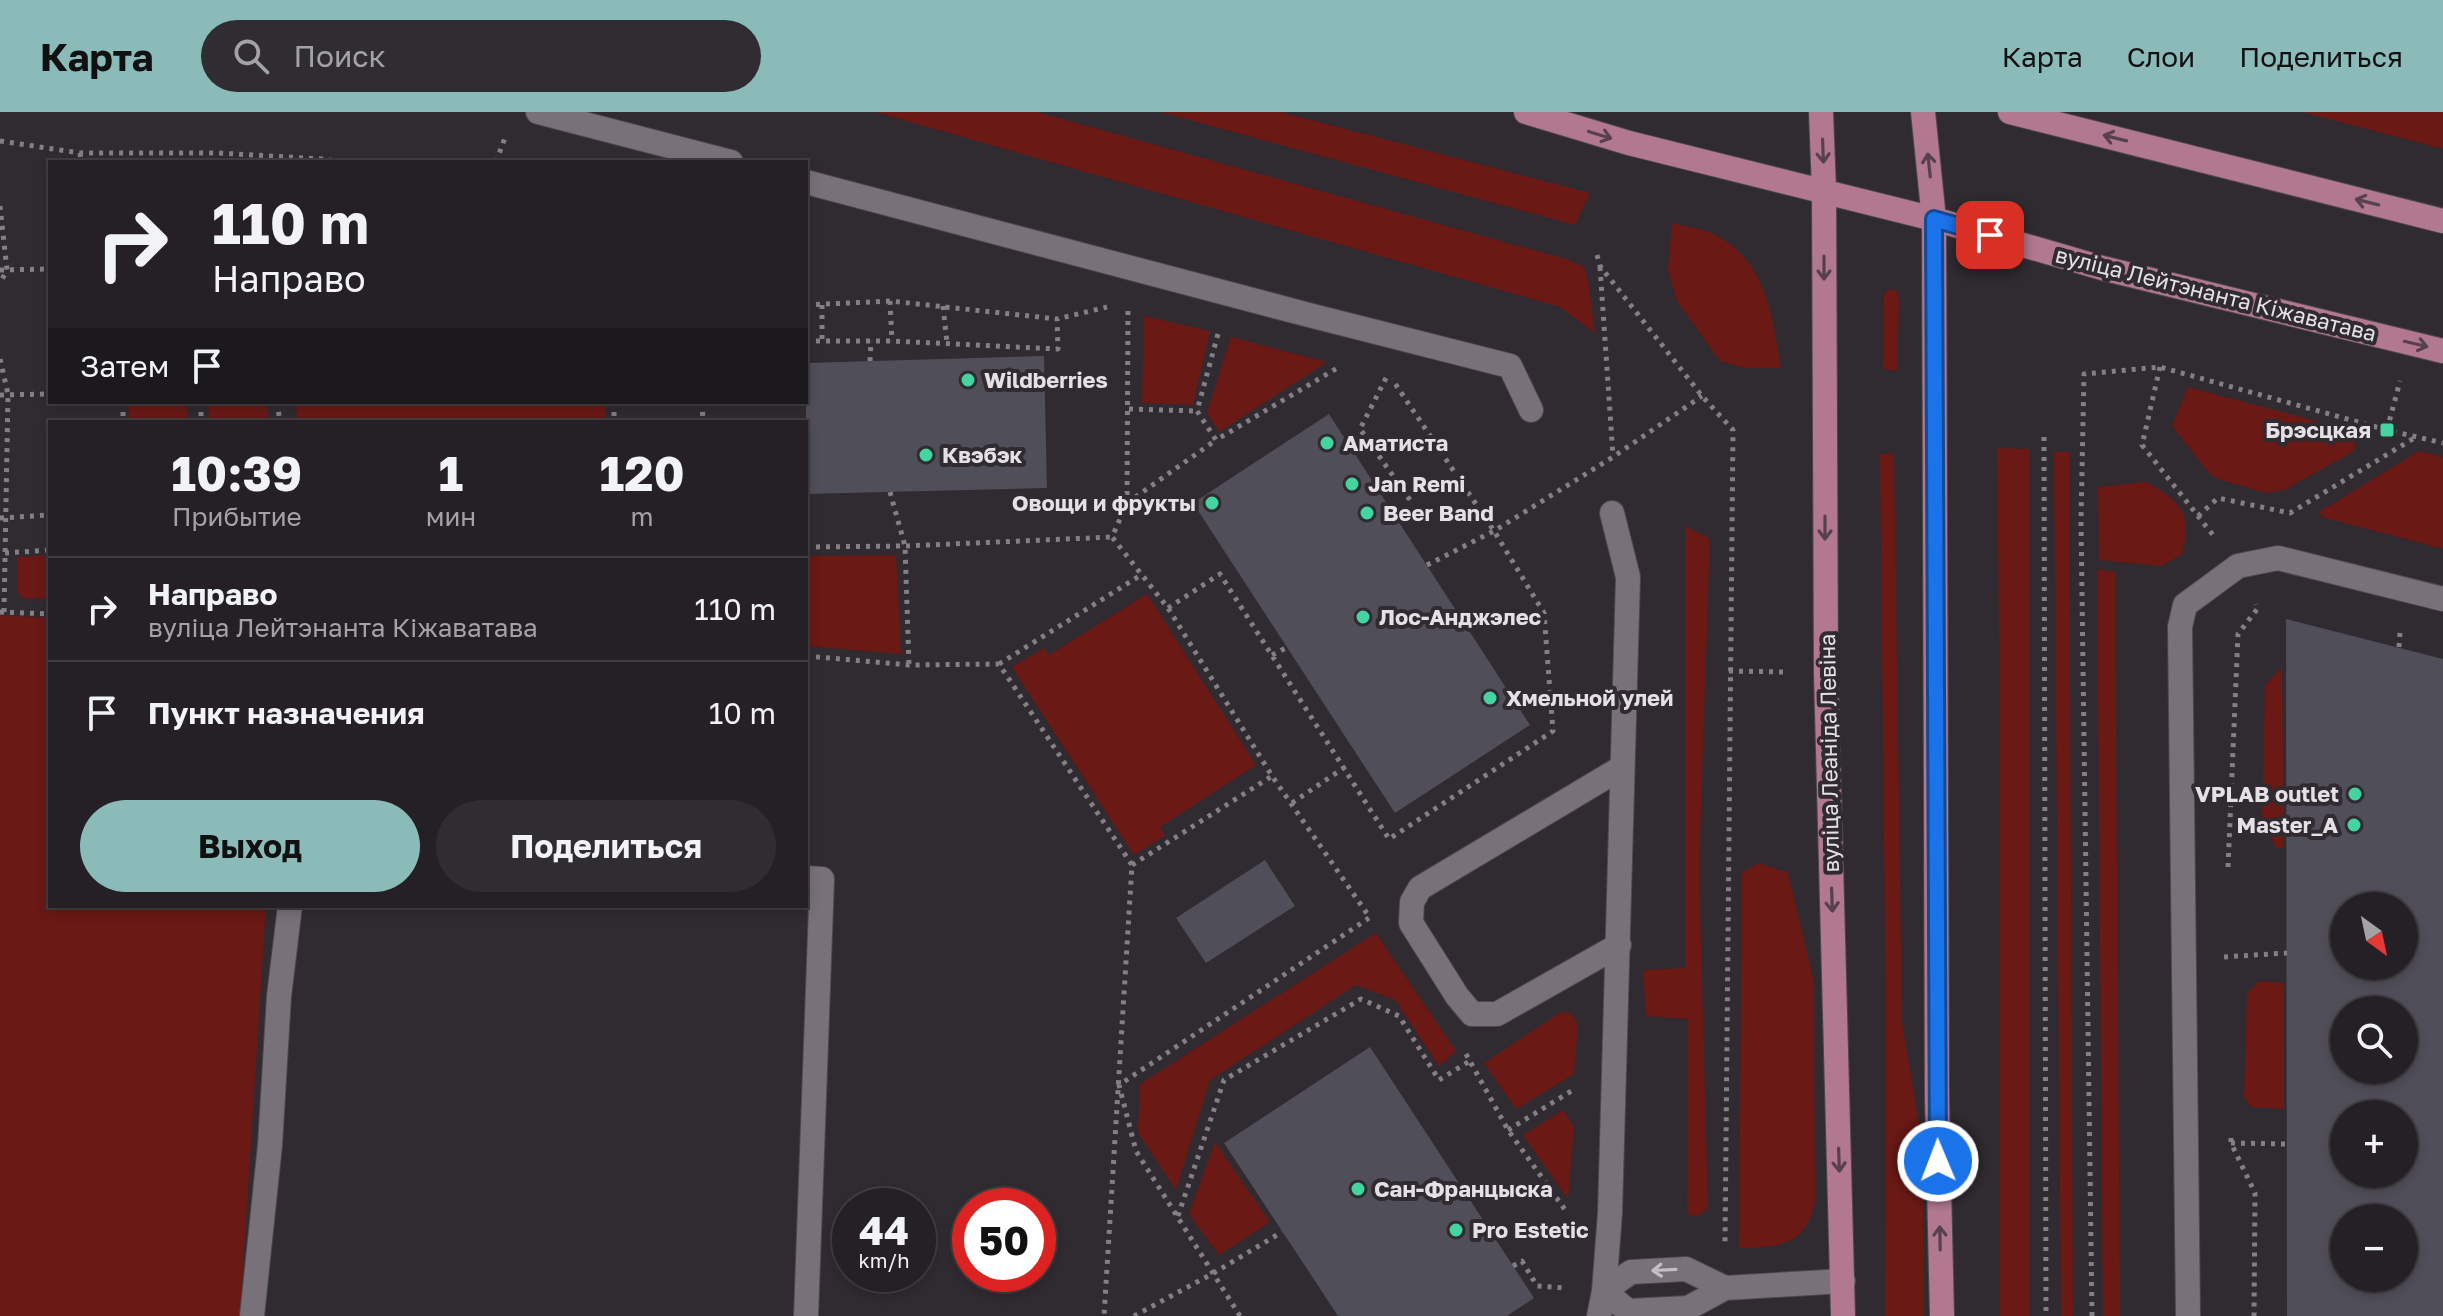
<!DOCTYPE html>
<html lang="ru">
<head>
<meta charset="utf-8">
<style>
  :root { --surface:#242025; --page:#302d32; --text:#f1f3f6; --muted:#a3a3a7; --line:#413e42; --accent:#8bbbb9 }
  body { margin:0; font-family:"Golos Text",sans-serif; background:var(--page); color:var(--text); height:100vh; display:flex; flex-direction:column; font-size:30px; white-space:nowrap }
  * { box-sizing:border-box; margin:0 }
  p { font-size:26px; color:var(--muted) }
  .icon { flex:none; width:44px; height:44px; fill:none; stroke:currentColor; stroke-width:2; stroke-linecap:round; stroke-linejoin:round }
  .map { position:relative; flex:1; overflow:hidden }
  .details { position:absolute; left:48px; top:308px; width:760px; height:488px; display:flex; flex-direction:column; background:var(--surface); border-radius:0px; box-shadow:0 4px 12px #0003,0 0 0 2px var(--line) }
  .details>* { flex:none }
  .top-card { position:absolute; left:48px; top:48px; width:760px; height:244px; border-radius:0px; box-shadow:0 4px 12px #0003,0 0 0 2px var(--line); background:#242025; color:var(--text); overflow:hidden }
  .needle { width:52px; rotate:147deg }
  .tools { position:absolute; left:2330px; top:780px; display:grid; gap:16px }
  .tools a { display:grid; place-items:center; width:88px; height:88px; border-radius:50%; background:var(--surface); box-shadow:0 4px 12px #0003,0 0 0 2px var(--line); font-size:40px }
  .speed { position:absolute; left:832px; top:1076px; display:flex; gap:16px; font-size:40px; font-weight:700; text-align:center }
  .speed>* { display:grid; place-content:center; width:104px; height:104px; border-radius:50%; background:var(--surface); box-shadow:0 4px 12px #0003,0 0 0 2px var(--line); line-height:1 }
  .speed small { font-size:20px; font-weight:400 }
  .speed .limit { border:12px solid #d22; background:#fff; color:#111 }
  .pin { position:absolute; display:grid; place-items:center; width:68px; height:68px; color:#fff; margin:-34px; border-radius:16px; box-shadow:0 4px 12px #0006 }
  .me { position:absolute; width:88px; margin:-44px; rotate:359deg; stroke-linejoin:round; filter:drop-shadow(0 0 6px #0008) }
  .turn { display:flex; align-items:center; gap:28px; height:168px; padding:0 32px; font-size:36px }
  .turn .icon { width:104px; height:104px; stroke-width:2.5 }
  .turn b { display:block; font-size:56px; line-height:68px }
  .then { display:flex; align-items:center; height:76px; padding:0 32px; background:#0003; gap:16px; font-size:30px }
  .eta { display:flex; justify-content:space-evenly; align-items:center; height:136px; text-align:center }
  .eta b { font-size:48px; font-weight:700; line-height:56px }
  .action { display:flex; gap:16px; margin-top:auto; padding:16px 32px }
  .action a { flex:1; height:92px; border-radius:48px; background:var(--accent); color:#111; font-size:32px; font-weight:700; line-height:92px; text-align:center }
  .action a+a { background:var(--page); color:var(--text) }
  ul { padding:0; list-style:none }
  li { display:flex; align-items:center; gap:24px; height:104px; padding:0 32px; border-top:2px solid var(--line) }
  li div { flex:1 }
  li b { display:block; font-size:30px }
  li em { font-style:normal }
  header { display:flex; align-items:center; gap:48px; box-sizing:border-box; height:112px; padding:0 40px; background:var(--accent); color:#111 }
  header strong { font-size:38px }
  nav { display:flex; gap:44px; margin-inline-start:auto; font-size:28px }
  .search { width:560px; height:72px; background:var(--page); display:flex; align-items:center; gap:20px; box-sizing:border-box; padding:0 28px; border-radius:44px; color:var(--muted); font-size:30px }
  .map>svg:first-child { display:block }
  .green { fill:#6a1915 }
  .building { fill:#504e58; fill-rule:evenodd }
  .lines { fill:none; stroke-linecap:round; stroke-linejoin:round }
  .minor-casing { stroke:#4d484d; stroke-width:26 }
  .major-casing { stroke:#4d484d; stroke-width:26 }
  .path { stroke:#847f85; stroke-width:5; stroke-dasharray:4 6; stroke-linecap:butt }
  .minor { stroke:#787179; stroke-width:24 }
  .major { stroke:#b27890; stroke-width:24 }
  .oneway { stroke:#57414e }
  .oneway2 { stroke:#c4bfc5 }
  .route-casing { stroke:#114b97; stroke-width:20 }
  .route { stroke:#1a73e8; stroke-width:14 }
  .poi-dot { fill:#44d4a0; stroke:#302a31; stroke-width:3 }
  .labels { text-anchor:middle; stroke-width:8; stroke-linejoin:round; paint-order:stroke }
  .street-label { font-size:22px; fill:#e5e0e5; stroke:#302a31 }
  .poi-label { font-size:22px; font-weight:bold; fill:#e5e0e5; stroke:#302a31; text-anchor:start }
</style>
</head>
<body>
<header>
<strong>Карта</strong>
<div class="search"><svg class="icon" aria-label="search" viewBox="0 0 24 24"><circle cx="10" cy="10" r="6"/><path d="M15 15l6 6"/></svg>Поиск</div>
<nav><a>Карта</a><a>Слои</a><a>Поделиться</a></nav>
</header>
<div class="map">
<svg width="2443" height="1204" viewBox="0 0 2443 1204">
  <rect width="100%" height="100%" fill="#302a31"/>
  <path class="green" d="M875 0H1037L1566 147 1584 155 1588 168 1595 221 1560 195Z
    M1160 0H1281L1590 81 1575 113Z
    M2302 0H2443V37Z
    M1672 111C1682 114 1693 115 1703 118 1764 139 1772 199 1781 256H1744L1720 249 1677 189 1668 158Z
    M1888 177 1897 179 1899 189 1897 259 1883 257 1884 183Z
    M1144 204 1210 219 1193 293 1142 291Z
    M1231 225 1327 250 1219 320 1207 301Z
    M2188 275 2358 320 2354 339 2284 378 2266 381 2218 367 2209 361 2172 314Z
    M128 290H186L188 310H129Z
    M208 290H267L269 310H209Z
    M296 290 605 293V310H297Z
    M1997 336 2029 337V1204H2000V608Z
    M2419 339 2443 345V437L2322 405 2319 400Z
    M2054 340H2069L2073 1204H2061Z
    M1894 341 1902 911 1923 1034 1924 1204H1885L1886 923 1880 342Z
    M2147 370C2181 390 2193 402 2182 442L2162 454 2099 448 2098 375Z
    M1685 414 1709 426V453L1699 757 1708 1096 1700 1103 1691 1104 1687 1099 1688 907 1646 904 1643 858 1685 856Z
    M50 443V487L22 486 17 478V445Z
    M896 443 901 542 806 534V444Z
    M2097 457 2115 460 2120 1204H2103Z
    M1147 482 1256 653 1160 715 1165 724 1134 743 1012 555 1044 536 1049 543Z
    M0 503 50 506V794H266L240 1204H0Z
    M2282 555 2284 736H2276L2262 706 2265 573Z
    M1759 751 1788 761 1814 870 1815 1090C1805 1135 1779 1135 1739 1136L1742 760Z
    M1376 821 1456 939 1439 954 1395 888 1356 873 1210 968 1176 1078 1138 1020 1140 972Z
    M2259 869 2284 871V997L2251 995 2244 985 2247 881Z
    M1561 900 1572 902 1578 912 1574 962 1516 997 1484 951Z
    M1563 998 1574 1015 1568 1087 1523 1023Z
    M1215 1030 1270 1110 1219 1143 1189 1102Z"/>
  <path class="building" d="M1044 244 1047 376 806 382V251Z
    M1329 302 1530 613 1395 701 1193 391Z
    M2286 507 2443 547V1204H2287ZM2344 794H2404V854H2344ZM2344 898H2404V958H2344ZM2344 1002H2404V1062H2344ZM2344 1106H2404V1166H2344Z
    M1265 748 1295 794 1206 851 1176 806Z
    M1370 935 1534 1186 1507 1204H1338L1224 1031Z"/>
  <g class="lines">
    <g class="minor-casing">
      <path id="minor" d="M538 0 731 50
        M806 70 1305 202 1510 254 1531 298
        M1619 833 1497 902H1472L1457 884 1411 811 1412 790 1420 776 1621 656
        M1725 1176 1686 1157 1631 1160 1604 1179 1628 1199 1688 1196 1725 1176 1843 1169
        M252 1204 270 1033 279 884 290 794
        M806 1204 822 767 806 766
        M1599 1204 1604 1179 1610 1101 1628 465 1612 401
        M2188 1204 2180 515 2185 493 2238 454 2278 446 2443 487"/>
    </g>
    <g class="major-casing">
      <path id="major" d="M1526 0 1629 31 1934 107 2102 156 2443 239
        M1821 0 1824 78 1826 562 1843 1204
        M1923 0 1934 107 1937 987 1942 1204
        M2010 0 2443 109"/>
    </g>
    <path class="path" d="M0 29 80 41H218L322 47 344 50
      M80 41 81 50
      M496 50 506 23
      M0 94 7 158 0 171
      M1597 143 1600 154 1702 284 1733 318 1725 1130
      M1600 155 1613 344
      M0 158 50 157
      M890 189 892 229
      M806 193 890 189 1057 207
      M822 193V228
      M943 194 947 231
      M1128 199 1127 391 1112 425 1168 496 1272 664 1368 803
      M1218 222 1197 299 1216 328 1339 255
      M806 229H892L1058 237 1057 207 1107 195
      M0 247 8 282 4 500
      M870 249 871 229
      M2160 255 2142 333 2213 423
      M1386 266 1360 317 1410 388
      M0 283 50 282
      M123 290V310
      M201 290V310
      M277 290 280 310
      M614 290V310
      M702 290 703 310
      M1129 297 1197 299
      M2387 318 2400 269
      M2044 325 2046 1204
      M890 380 905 434 909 553
      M1127 391 1216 328
      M2198 404 2218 386 2290 401 2416 325
      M0 406 50 403
      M806 435 905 434 1112 425
      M5 441 50 438
      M1427 453 1494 419 1613 345 1702 284
      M1168 496 1220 462 1389 727 1553 619 1544 501 1494 419 1392 267
      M0 500 50 502
      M2399 535 2400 520
      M1272 543 1286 536
      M806 544 909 553 999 552 1132 753 1104 1204
      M999 552 1141 463
      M1729 559 1784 560
      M1292 691 1345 655
      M1132 753 1272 664
      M2228 755 2238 522 2258 496 2256 492
      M2224 845 2287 841
      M1466 942 1508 1018 1568 1102
      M1508 1018 1573 978
      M2231 1026V1031L2255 1081 2254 1204
      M2231 1031 2287 1032
      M1178 1104 1224 968 1361 887 1399 904 1439 968 1473 947
      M1513 1154 1522 1149 1537 1174 1565 1176
      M1134 1204 1212 1162 1282 1120
      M1240 1204 1136 1039 1119 973 1369 806
      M2092 1204 2081 409 2084 262 2160 255 2387 318 2443 331"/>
    <use href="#minor" class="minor"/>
    <use href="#major" class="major"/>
  </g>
  <defs><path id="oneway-shaft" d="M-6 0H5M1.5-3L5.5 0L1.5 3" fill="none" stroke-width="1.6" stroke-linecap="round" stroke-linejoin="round" transform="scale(2)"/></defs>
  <g class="oneway">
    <use href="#oneway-shaft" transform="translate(1600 23) rotate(17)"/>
    <use href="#oneway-shaft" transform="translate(2115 26) rotate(-166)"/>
    <use href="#oneway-shaft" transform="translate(1823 39) rotate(88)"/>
    <use href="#oneway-shaft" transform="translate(1929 53) rotate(-96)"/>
    <use href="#oneway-shaft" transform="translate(2367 90) rotate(-166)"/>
    <use href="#oneway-shaft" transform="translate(1824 156) rotate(90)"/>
    <use href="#oneway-shaft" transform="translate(2416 232) rotate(13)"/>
    <use href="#oneway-shaft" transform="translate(1825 416) rotate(90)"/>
    <use href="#oneway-shaft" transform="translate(1832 788) rotate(88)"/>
    <use href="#oneway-shaft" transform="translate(1839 1048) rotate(88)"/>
    <use href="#oneway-shaft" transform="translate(1940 1126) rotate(-91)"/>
  </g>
  <use class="oneway2" href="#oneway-shaft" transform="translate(1664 1158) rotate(177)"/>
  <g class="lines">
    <g class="route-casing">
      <path id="route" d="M1938 1049 1934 107 1990 123"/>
    </g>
    <use href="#route" class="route"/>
  </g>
  <g class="poi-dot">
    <circle cx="968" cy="268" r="8"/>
    <rect x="2379" y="310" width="16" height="16" rx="4"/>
    <circle cx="1327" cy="331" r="8"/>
    <circle cx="926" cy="343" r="8"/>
    <circle cx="1352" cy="372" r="8"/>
    <circle cx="1212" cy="391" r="8"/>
    <circle cx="1367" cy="401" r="8"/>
    <circle cx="1363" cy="505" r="8"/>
    <circle cx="1490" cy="586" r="8"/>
    <circle cx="2355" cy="682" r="8"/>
    <circle cx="2354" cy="713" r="8"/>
    <circle cx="1358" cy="1077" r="8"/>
    <circle cx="1456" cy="1118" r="8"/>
  </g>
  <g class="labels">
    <g class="street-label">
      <text transform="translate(2216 182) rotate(14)" y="8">вуліца Лейтэнанта Кіжаватава</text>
      <text transform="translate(1829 641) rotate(-91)" y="8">вуліца Леаніда Левіна</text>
    </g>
    <g class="poi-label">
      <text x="984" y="276">Wildberries</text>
      <text x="2371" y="326" text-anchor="end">Брэсцкая</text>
      <text x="1343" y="339">Аматиста</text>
      <text x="942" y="351">Квэбэк</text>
      <text x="1368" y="380">Jan Remi</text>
      <text x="1196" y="399" text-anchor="end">Овощи и фрукты</text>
      <text x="1383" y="409">Beer Band</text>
      <text x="1379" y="513">Лос-Анджэлес</text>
      <text x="1506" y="594">Хмельной улей</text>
      <text x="2339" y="690" text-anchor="end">VPLAB outlet</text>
      <text x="2338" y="721" text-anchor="end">Master_A</text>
      <text x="1374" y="1085">Сан-Францыска</text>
      <text x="1472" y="1126">Pro Estetic</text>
    </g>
  </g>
</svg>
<div class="tools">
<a><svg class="needle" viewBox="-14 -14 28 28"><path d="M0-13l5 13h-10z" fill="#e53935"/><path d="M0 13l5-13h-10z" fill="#a3a3a7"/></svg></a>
<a><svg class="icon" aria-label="search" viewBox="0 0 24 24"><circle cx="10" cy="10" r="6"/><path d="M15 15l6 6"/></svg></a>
<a>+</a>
<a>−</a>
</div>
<div class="speed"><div>44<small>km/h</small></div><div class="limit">50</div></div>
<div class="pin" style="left:1990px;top:123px;background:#d93025"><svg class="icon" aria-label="arrive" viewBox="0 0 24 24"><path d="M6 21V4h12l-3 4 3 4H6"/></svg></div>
<svg class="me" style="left:1938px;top:1049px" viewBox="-20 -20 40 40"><circle r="17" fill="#1a73e8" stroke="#fff" stroke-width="3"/><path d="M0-11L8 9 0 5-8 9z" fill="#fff"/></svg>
<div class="top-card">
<div class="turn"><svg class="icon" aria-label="right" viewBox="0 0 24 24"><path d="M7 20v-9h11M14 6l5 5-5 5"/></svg><div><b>110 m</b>Направо</div></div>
<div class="then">Затем<svg class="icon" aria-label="arrive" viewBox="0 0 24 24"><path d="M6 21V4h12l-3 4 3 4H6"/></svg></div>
</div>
<section class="details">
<div class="eta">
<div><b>10:39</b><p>Прибытие</p></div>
<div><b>1</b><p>мин</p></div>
<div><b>120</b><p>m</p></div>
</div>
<ul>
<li><svg class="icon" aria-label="right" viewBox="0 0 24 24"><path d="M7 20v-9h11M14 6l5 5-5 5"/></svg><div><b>Направо</b><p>вуліца Лейтэнанта Кіжаватава</p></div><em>110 m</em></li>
<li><svg class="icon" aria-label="arrive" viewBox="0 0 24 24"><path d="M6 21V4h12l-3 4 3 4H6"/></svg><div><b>Пункт назначения</b></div><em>10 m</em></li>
</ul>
<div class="action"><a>Выход</a><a>Поделиться</a></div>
</section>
</div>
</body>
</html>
